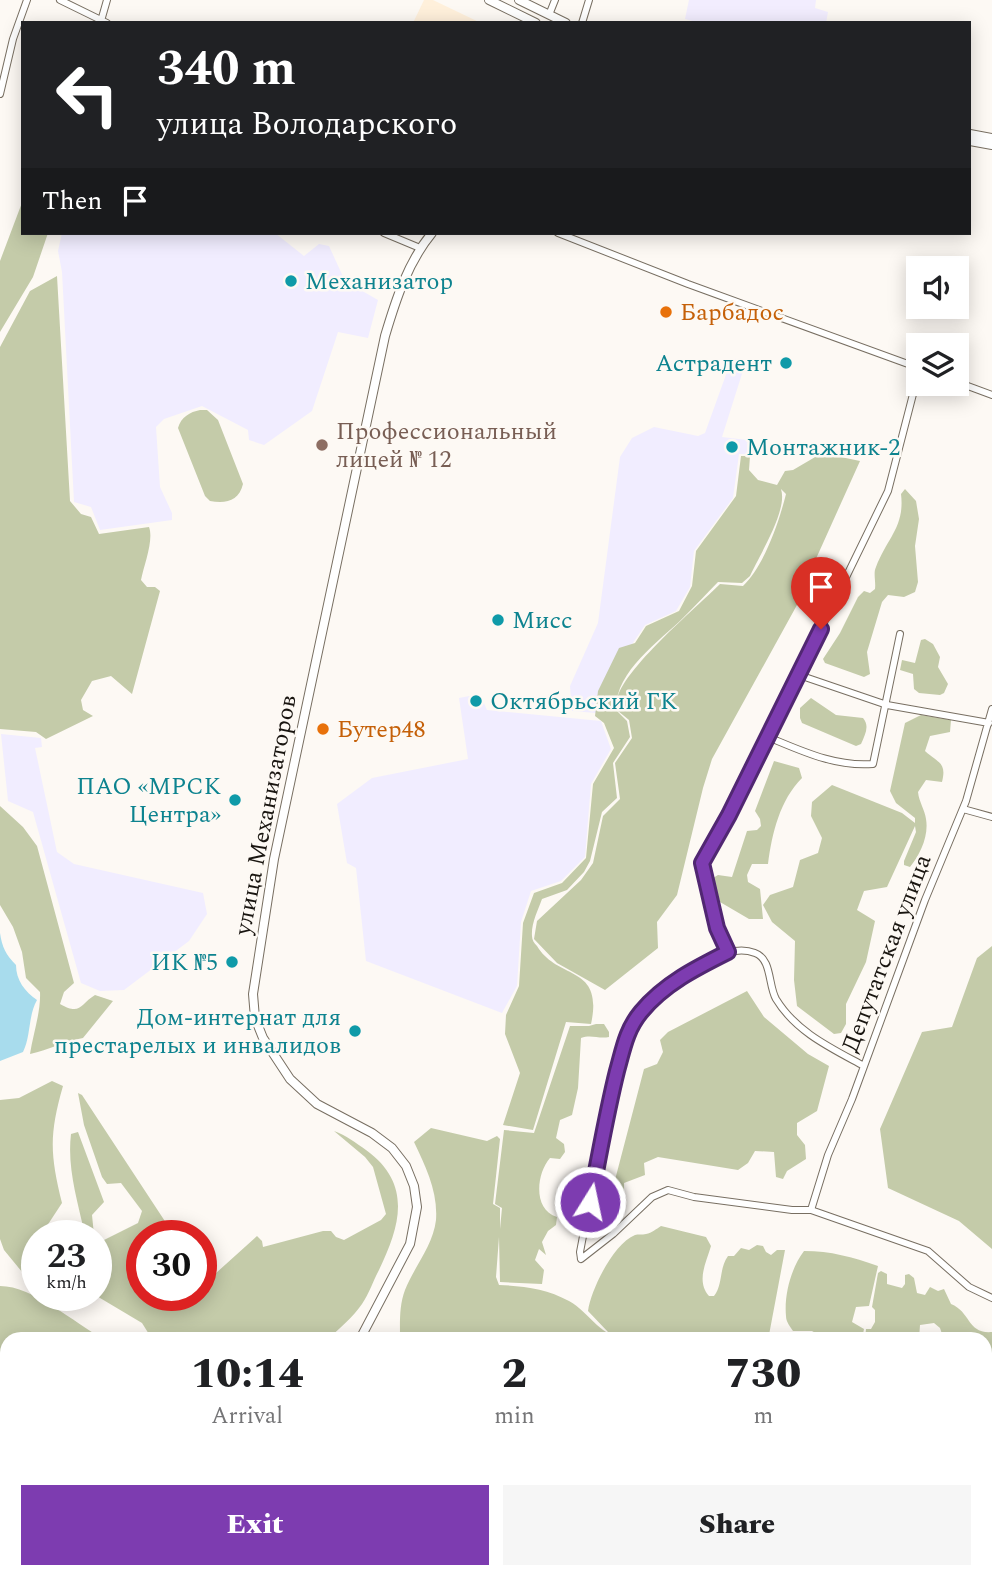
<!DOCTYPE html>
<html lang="en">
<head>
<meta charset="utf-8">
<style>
  :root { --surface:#fff; --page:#f6f6f6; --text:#202124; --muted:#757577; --accent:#7d3cb0 }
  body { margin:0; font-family:Spectral,serif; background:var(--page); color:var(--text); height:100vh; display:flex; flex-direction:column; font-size:26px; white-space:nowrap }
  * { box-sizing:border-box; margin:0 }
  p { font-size:23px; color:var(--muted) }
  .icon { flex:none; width:38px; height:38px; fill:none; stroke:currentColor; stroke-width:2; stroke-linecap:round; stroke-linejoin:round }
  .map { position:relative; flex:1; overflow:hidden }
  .side { position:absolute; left:0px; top:1332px; width:992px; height:247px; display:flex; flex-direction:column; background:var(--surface); border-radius:21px 21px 0 0; box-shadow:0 4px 18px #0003 }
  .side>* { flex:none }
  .top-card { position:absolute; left:21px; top:21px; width:950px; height:214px; border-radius:0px; box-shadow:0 4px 18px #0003; background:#202124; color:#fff; overflow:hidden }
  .fabs { position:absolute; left:906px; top:256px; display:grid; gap:14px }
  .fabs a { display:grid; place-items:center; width:63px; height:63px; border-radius:0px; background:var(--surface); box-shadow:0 4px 18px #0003; font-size:35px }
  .speed { position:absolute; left:21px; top:1220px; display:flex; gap:14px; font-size:35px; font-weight:700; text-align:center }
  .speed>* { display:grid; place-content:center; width:91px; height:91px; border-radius:50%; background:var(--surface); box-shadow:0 4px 18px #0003; line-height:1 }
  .speed small { font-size:18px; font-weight:400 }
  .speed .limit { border:10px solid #d22; background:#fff; color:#111 }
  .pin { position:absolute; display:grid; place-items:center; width:60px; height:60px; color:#fff; margin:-72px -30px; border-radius:50% 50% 50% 0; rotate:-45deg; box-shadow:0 0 7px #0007 }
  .pin .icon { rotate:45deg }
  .me { position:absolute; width:77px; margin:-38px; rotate:10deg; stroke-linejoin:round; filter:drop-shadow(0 0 5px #0008) }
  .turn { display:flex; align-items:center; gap:24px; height:147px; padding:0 21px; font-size:32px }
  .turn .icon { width:91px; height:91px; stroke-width:2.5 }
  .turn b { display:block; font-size:49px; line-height:60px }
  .then { display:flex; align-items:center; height:66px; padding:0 21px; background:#0003; gap:14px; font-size:26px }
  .eta { display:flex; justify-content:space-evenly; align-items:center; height:119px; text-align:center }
  .eta b { font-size:42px; font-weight:800; line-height:49px }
  .primary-button { display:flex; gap:14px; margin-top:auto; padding:14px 21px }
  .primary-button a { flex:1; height:80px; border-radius:0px; background:var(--accent); color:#fff; font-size:28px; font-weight:800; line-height:80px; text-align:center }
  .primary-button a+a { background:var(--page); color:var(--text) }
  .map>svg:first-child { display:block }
  .built { fill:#fff0db }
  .industrial { fill:#f1edff }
  .education { fill:#f2edfe }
  .green { fill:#c4cba9 }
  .water { fill:#a8dced }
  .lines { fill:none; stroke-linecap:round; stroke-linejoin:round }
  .minor-casing { stroke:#786f62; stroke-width:8 }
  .major-casing { stroke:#786f62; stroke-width:10 }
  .minor { stroke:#fff; stroke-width:6 }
  .major { stroke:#fff; stroke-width:8 }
  .route-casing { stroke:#512772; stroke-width:18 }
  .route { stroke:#7d3cb0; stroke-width:12 }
  .culture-dot { fill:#0f9aa8; stroke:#fdf9f4; stroke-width:2.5 }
  .food-dot { fill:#e8710a; stroke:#fdf9f4; stroke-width:2.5 }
  .education-dot { fill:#8d6e63; stroke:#fdf9f4; stroke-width:2.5 }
  .labels { text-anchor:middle; stroke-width:5; stroke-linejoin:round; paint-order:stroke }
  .culture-label { font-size:24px; fill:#0d838f; stroke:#fdf9f4; text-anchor:start }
  .food-label { font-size:24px; fill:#c56008; stroke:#fdf9f4; text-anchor:start }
  .education-label { font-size:24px; fill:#785e54; stroke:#fdf9f4; text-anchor:start }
  .street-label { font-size:24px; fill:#191510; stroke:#fdf9f4 }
</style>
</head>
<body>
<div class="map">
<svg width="992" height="1578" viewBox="0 0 992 1578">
  <rect width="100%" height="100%" fill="#fdf9f4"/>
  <path class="built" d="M424 0H433L481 23H413Z"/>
  <path class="industrial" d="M62 233H275L304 256 319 244 329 246 345 281 378 300 368 338 338 332 312 411 264 445 249 440 248 430 202 406 164 419 156 427 160 487 172 513V520L100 530 91 507 74 502 62 272 58 251Z
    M732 358 746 361 722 437 756 441 754 454H739L733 498 694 551 690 587 676 611 645 625 598 695 596 713 572 711 570 686 598 623 620 457 632 438 654 427 698 436 705 433Z
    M480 694 487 710 601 721 611 749 591 784 585 857 561 881 531 891 521 922 517 986 502 1013 366 961 356 868 347 863 337 804 372 778 468 759 459 698Z
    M1 734 41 738 42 747 35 748 57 852 74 864 203 893 207 914 189 941 124 990 100 991 81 983 33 812 8 801Z"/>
  <path class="education" d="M689 0H816L815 8 828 12 826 23H700L685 19Z"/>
  <path class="green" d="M23 200V233H48L33 277 0 332V261Z
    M57 276 70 501 81 514 91 517 99 534 149 527C154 540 144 565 141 580L147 587H155L160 591 132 694 111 676 92 681 81 700 83 710 93 716 46 739 36 732 0 729V347L30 291Z
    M200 410H207L218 420 243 484C239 501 226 504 210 501L205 496 178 428C181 417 190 412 200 410Z
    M822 453 860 461 815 561 808 585 712 759 703 788 677 895 657 922 658 948 605 990 557 963 534 939 537 921 581 880 593 863 603 816 620 799 615 763 632 738 629 720 618 711C618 707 617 704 617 700 621 671 697 607 720 584L743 586C764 566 779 522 786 494L781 489C788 510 760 554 750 576L742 583 718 582C707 593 696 605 684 617 659 642 615 671 616 710L627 721 630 737 613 763 617 798 602 812 590 861 584 872 567 890 542 899C538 910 531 924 532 936 532 940 534 943 537 946 558 981 604 964 591 1024L566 1022 533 1130 503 1125 520 1073 505 1034 506 1015 519 986 523 923 534 893 562 883 586 858 593 784 614 748 604 723 595 716 598 691 619 648 635 643 646 626 679 611 692 586 696 551 736 496 741 456H750L749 470 758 480 777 485 785 471 793 470Z
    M905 489 916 501 919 519 915 546 918 582 915 592 904 597 888 595 882 602 867 652 870 674 864 677 825 663 823 659 840 633 858 597 864 591 870 593 875 589C876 581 873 573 876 567 887 538 905 527 901 494Z
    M925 639 933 644 940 657 938 667 948 684 944 693 940 695 919 693 914 689 913 674 900 670 902 660 915 663 921 640Z
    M811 698 836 715 863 718C870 726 865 735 861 744L856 746 802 723 800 718V708Z
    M921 715 951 720 950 732 930 736 925 751C938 763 947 762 942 782L926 780 918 792C919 802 925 810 926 819 929 836 920 855 910 867L904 865V861L916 832 915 826 887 887 864 891 857 910 875 921 866 962 846 1004V1024L841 1033 834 1034 797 1006 794 980 795 941 772 922 763 905 770 895 793 887 800 860 818 853 822 838 811 816 812 802 832 785 902 813 915 823V818L896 803 890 791 905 723Z
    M774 761 799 768 802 778C780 800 772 833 768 864H752L747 875 748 882 760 889 763 919H749L720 902 713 878 718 875 732 877 747 831 757 830 761 826 760 819 755 811Z
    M0 806 23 827 37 846 74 983 64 992 60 1004C81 1016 80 1004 95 995L113 1001 83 1038C64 1041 49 1050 30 1054 33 1034 41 1012 40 992L26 978 22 952 13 927 0 905Z
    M992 946V1249L959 1221 888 1188 880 1129 922 1032 952 1027 977 958Z
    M747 991 764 1017 808 1054 829 1066 817 1111 797 1123V1135L805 1145 806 1159 787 1171 783 1179 776 1177 774 1152 755 1151 748 1163 738 1170 658 1157 644 1163 645 1175 624 1183V1194L617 1200 610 1199 644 1069 657 1064 663 1052 660 1040 668 1032Z
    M596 1024H604L609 1032V1037C598 1039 591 1034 581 1038L578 1088 572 1115 560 1120 556 1138 564 1144 565 1152 560 1159 550 1158C536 1174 533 1210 557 1217L556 1225 548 1231 542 1242 546 1255 539 1249 535 1260 544 1270 542 1284 500 1282 499 1237 496 1277 499 1285C524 1286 547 1289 569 1301 590 1313 597 1333 623 1339H400C400 1322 399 1306 405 1290 414 1267 433 1246 436 1220 438 1192 426 1167 414 1142L431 1128 487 1141 497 1136 500 1139 493 1204 500 1208V1229L502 1208 495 1204 504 1130 534 1133 570 1026H589Z
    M52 1081 63 1086C49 1135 50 1154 62 1203L41 1235 37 1236V1279L27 1278 4 1250 0 1239V1100L19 1098Z
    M78 1093 82 1095 174 1235 142 1236V1295H201V1278L205 1283 257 1236 262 1241 263 1247 323 1231H331L336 1237 344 1240 381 1220 386 1214 373 1167 365 1157 334 1131C346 1135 356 1143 366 1150 413 1184 400 1226 379 1270 373 1281 369 1294 362 1304 353 1317 340 1328 328 1339H152L142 1323 95 1295 96 1244 138 1223 142 1211 121 1183 107 1184 102 1177 84 1125Z
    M78 1132 104 1202 92 1215 94 1235 84 1231C77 1199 67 1167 71 1134Z
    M661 1226 706 1237 711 1246C706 1263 696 1281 709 1296H714C723 1285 719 1268 728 1256H734L741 1248 749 1250 757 1245 763 1246 766 1252 771 1255 777 1250H785L769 1335 764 1339H662C645 1332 627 1334 608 1332L588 1311C591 1289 614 1243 635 1235 638 1234 642 1235 646 1234 652 1233 656 1229 661 1226Z
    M804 1251C831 1251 852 1257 878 1266L869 1306 856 1307 852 1322 864 1329 862 1339H826L812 1331H793C790 1326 786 1322 786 1316 784 1295 791 1268 804 1251Z
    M881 1271 887 1274V1284L902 1288 905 1284V1275L909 1274 914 1278 917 1293 925 1295 930 1287 938 1291 944 1289 951 1304C971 1312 967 1334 992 1332V1353L985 1354V1339C970 1339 958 1333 942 1334L940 1328 934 1323 920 1325 919 1339H865L866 1329H871L875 1322V1310L872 1307 878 1273Z
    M0 1286C33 1286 74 1323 104 1339H7V1555L0 1548Z
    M22 1572H287L292 1578H28Z"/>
  <path class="water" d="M0 933C2 947 6 955 16 965 16 980 25 992 37 1000 28 1016 31 1036 23 1052L0 1061Z"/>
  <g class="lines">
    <g class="minor-casing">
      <path id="minor" d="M60 0 107 23
        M549 15 555 0
        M101 21 107 0
        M582 23 589 0
        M0 94 13 39 27 0
        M384 233 420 248
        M558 233 688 284 919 368
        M957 382 992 395
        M799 675 887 705 989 723
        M768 737C802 751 835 767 873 764L900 634
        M963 809 992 817
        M728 952 717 928 702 863 796 680 888 491 919 371
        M811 1210 828 1155 852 1099 925 900 966 801 992 709
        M581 1259 580 1252C591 1195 600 1137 615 1080 621 1057 624 1035 638 1015 654 994 676 978 700 966 717 957 735 945 755 953 772 959 768 985 776 999 796 1032 831 1048 864 1066
        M581 1259 613 1234 652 1197 668 1190 694 1197 792 1210H811L928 1251 969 1287 992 1298"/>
    </g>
    <g class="major-casing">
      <path id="major" d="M489 0 536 23
        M519 0 566 23
        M970 134 992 138
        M970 141 992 145
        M360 1339 410 1244 417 1207 414 1186 406 1166 392 1148 372 1133 317 1104 290 1079 263 1038 255 1018 253 994 274 859 385 336C396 299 408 262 432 233
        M467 1572 508 1574 515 1578
        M518 1572 596 1578"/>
    </g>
    <use href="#minor" class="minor"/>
    <use href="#major" class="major"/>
  </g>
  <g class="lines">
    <g class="route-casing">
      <path id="route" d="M590 1202C599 1158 606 1115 617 1071 623 1050 626 1030 641 1012 664 984 696 968 728 952L717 928 702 863 729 815 821 629"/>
    </g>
    <use href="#route" class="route"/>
  </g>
  <g class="culture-dot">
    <circle cx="291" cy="281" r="7"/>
    <circle cx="786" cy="363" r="7"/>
    <circle cx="732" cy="447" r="7"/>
    <circle cx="498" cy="620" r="7"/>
    <circle cx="476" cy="701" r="7"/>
    <circle cx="235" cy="800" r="7"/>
    <circle cx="232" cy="962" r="7"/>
    <circle cx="355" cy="1031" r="7"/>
  </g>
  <g class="food-dot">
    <circle cx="666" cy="312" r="7"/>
    <circle cx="323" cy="729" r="7"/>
  </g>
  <circle class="education-dot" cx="322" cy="445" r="7"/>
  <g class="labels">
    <g class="culture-label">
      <text x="305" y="289">Механизатор</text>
      <text x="772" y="371" text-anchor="end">Астрадент</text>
      <text x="746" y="455">Монтажник-2</text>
      <text x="512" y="628">Мисс</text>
      <text x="490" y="709">Октябрьский ГК</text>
      <text x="221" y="794" text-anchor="end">ПАО «МРСК<tspan x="221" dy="28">Центра»</tspan></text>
      <text x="218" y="970" text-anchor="end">ИК №5</text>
      <text x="341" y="1025" text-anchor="end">Дом-интернат для<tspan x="341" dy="28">престарелых и инвалидов</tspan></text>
    </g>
    <g class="food-label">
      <text x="680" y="320">Барбадос</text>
      <text x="337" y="737">Бутер48</text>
    </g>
    <g class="education-label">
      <text x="336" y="439">Профессиональный<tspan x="336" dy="28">лицей № 12</tspan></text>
    </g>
    <g class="street-label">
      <text transform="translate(265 815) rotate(-79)" y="8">улица Механизаторов</text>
      <text transform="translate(886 953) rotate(-69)" y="8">Депутатская улица</text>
    </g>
  </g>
</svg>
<div class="fabs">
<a><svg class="icon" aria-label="sound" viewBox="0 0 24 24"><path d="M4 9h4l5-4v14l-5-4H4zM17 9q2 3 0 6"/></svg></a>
<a><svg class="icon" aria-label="layers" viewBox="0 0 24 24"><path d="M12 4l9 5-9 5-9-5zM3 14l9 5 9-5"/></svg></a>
</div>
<div class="speed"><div>23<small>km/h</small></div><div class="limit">30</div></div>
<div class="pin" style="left:821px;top:629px;background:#d93025"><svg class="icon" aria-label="arrive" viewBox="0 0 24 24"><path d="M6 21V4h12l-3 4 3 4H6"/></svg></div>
<svg class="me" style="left:590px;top:1202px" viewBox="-20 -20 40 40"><circle r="17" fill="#7d3cb0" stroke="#fff" stroke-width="3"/><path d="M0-11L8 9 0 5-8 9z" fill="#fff"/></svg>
<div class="top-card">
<div class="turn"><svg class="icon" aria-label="left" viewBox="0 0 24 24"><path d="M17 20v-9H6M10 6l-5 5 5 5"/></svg><div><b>340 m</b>улица Володарского</div></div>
<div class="then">Then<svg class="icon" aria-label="arrive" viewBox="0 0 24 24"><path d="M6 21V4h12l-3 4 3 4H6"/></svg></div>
</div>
<section class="side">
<div class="eta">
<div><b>10:14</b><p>Arrival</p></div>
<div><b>2</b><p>min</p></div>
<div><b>730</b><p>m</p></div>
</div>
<div class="primary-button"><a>Exit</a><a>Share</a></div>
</section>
</div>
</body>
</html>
